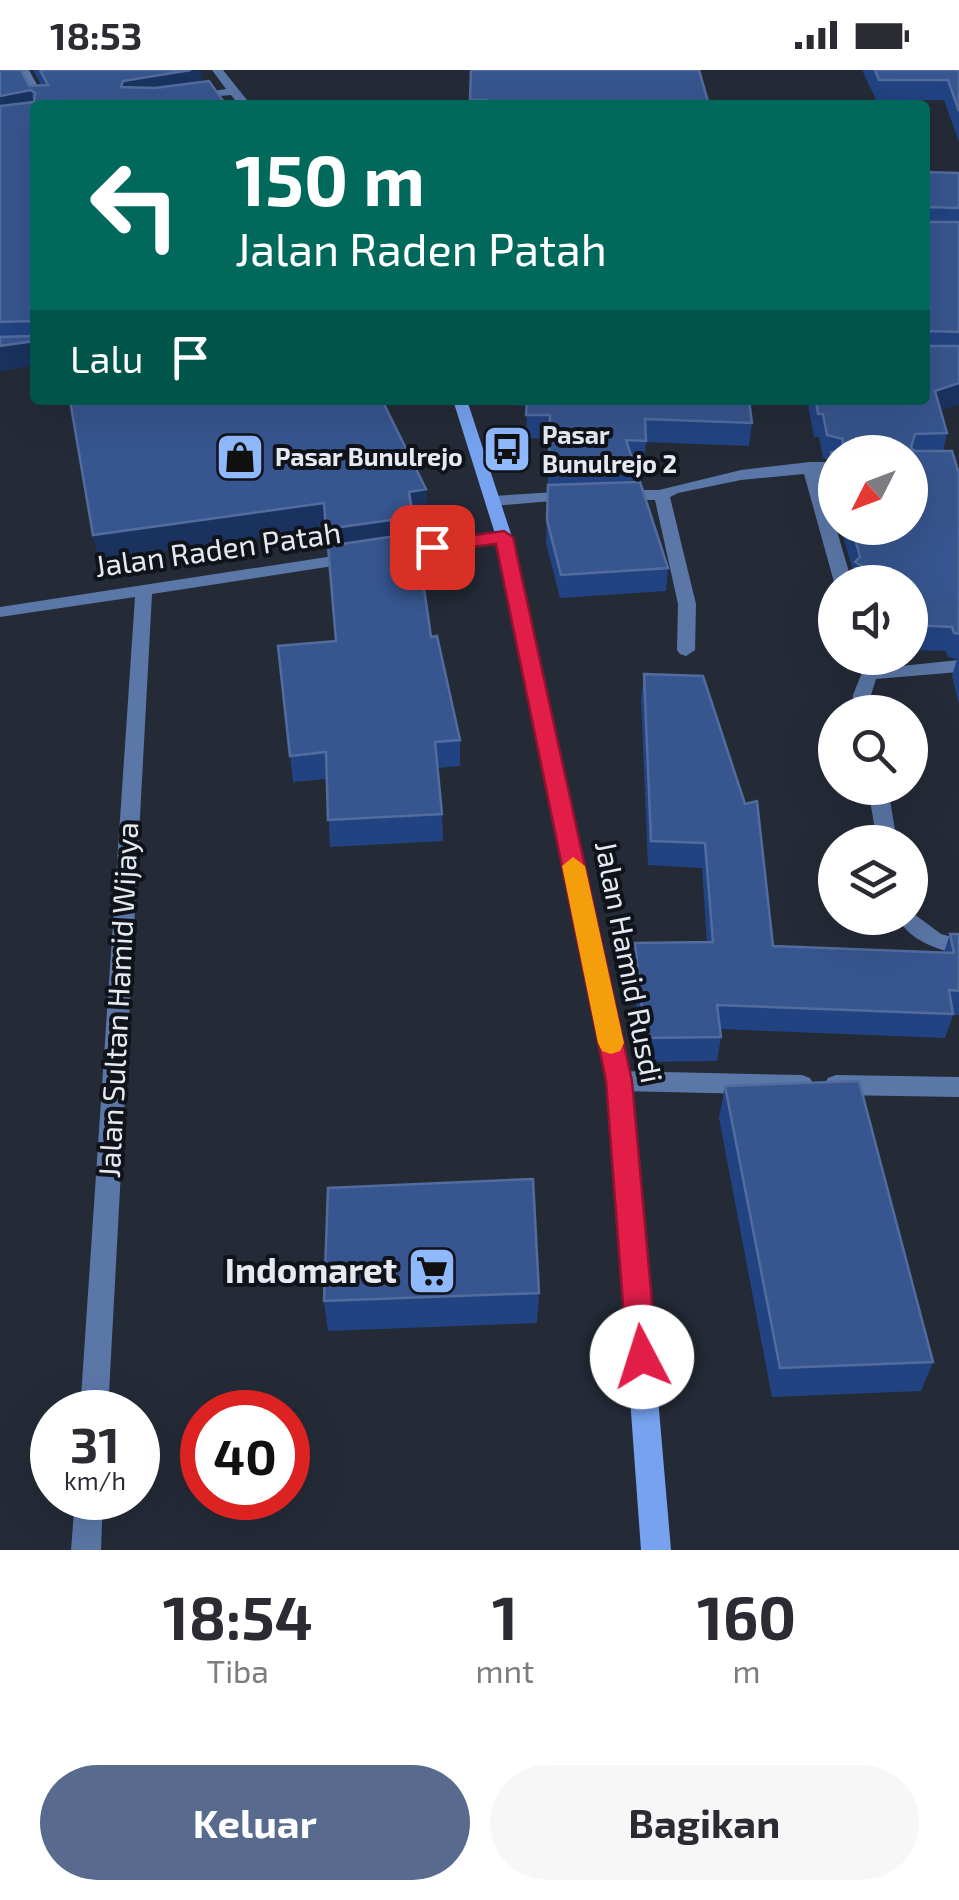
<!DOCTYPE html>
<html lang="id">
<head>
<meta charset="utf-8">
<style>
  :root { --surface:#fff; --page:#f7f7f7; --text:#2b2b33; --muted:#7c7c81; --accent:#586a8e }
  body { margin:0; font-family:"Exo 2",sans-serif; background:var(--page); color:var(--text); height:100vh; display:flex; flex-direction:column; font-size:38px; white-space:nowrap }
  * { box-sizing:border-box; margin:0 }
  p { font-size:32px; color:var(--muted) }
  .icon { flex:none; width:55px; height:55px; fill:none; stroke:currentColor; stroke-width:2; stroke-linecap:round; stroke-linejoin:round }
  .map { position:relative; height:1480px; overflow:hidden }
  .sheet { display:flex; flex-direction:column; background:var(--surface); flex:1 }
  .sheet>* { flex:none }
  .hud { position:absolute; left:30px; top:30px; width:900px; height:305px; border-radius:10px; box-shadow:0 10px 40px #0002; background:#00695c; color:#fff; overflow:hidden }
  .needle { width:65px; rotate:228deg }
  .fabs { position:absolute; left:818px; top:365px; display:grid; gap:20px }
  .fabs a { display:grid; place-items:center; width:110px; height:110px; border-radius:50%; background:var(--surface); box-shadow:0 10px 40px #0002; font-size:50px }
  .speed { position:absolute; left:30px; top:1320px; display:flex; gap:20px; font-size:50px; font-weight:700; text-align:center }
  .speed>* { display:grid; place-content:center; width:130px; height:130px; border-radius:50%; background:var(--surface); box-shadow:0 10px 40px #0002; line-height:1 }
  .speed small { font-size:25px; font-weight:400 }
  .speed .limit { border:15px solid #d22; background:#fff; color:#111 }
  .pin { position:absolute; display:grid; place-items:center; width:85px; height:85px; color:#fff; margin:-42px; border-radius:20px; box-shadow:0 5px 15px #0006 }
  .me { position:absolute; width:110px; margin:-55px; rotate:355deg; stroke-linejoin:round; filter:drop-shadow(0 0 8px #0008) }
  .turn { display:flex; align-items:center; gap:35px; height:210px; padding:0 40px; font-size:45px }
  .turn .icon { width:130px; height:130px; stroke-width:2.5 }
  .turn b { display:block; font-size:70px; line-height:85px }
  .then { display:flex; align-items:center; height:95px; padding:0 40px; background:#0003; gap:20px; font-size:38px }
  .eta { display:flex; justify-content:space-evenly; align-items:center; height:170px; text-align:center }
  .eta b { font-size:60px; font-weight:700; line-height:70px }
  .button { display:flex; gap:20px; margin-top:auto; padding:20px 40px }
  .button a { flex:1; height:115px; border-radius:60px; background:var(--accent); color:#fff; font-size:40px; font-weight:700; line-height:115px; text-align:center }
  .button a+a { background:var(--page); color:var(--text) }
  .status { display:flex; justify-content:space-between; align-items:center; height:70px; padding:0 50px; background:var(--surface); direction:ltr }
  .status svg { height:28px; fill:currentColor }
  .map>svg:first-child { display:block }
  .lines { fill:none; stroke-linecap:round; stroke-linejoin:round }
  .street { fill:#5b77a7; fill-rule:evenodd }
  .secondary { fill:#76a2ef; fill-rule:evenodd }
  .wall { fill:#224382 }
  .shaded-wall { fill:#1a325f }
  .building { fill:#37558e; stroke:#526c9e; stroke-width:2.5 }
  .route { fill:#e11d48; stroke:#92132f; stroke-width:2.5 }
  .slow { fill:#f59e0b }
  .labels { text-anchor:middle; stroke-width:8; stroke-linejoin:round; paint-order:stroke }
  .far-poi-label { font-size:25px; font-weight:bold; fill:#e5e9f1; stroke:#101319; text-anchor:start }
  .street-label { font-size:30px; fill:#e5e9f1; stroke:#101319 }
  .near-poi-label { font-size:35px; font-weight:bold; fill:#e5e9f1; stroke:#101319; text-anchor:end }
</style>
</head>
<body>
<div class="status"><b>18:53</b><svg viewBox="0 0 49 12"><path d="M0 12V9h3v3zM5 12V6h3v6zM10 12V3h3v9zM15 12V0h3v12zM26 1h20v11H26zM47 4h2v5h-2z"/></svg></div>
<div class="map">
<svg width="959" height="1480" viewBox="0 0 959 1480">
  <rect width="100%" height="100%" fill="#242b37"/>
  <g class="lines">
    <path class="street" d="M19 0H29L48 35H36Z
      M212 0H223L251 35H239L231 25 187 29V25L226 19Z
      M810 392H835V402L820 403 852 512H834L804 404 741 410 678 423 670 427 696 534 695 580 686 586 680 584 677 580 678 534 655 430H620L612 425 620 420H659L741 400Z
      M571 421 579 426 577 429 493 436 485 431 493 426Z
      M504 462 510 463V471L392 488 384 483 392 478Z
      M353 483 361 488 359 492 152 524 108 1342H80L135 527 0 547V537Z
      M959 590V602L876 609 871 625V642H853V625L863 600Z
      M868 718H888L897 772H877Z
      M910 841 941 864 959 869V885C935 878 910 871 898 848H910Z
      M619 1001 802 1005 810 1008 814 1015 810 1022 802 1025 619 1021 611 1018 607 1011 611 1004Z
      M836 1005 959 1007V1027L836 1025 828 1022 824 1015 828 1008Z
      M75 1428H103L101 1480H71Z"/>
    <path class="secondary" d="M453 330H467L512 467 631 1011 671 1480H641L607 1011 496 467Z"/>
  </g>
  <path class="wall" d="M0 0 29 16 41 15 33 0H201L35 35V295L0 301Z
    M471 0 709 35H470Z
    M862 0H959V72L944 30H876Z
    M925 102 959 103V334L940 340 947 363 943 381 959 404V634L952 606 957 589 948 587 946 581 910 580V512H851L853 502 841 458H910L835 382V437L826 406 829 390 823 388 819 367H814L807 330H925Z
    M509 330H749L752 353 749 376 646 372 644 394H634L633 412 668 498 666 521 560 528 546 473 549 369 526 368 527 336 509 335Z
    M426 419 427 444 413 446 414 463 431 567 460 670V696L438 698 442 744 443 771 330 777 327 709 293 712 278 576 336 571 326 458 98 490Z
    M644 604 773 876 944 882 950 864H959V945H953L945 968 720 959 721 967 717 991 643 992 632 897 635 873H707L702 798 648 795 641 629Z
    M725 1016 933 1292 921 1321 772 1327 719 1048Z
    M539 1223 537 1253 328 1261 324 1231Z"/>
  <path class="shaded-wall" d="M191 0H201L204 19 121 17 123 11Z
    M31 20 35 40 0 47V26Z
    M35 271V295L0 301V276Z
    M959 313V334L930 344 935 321Z
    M426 419 427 444 410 446 409 422Z
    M324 433 326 458 98 490 93 465Z
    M413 447 414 472 328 484 326 459Z"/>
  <path class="building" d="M0 0H21L29 16 48 15 40 0H191L123 11 121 17 155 18 209 11 226 35H35V271L0 276V267L30 266 34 255 30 251 0 252V36L34 32 35 23 31 20 0 26Z
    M471 0H699L709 35H487V30H470Z
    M875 0H959V41L948 10H879Z
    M925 102 959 103V138L929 137 926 149 929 152H959V262L930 261 926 272 930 276H959V313L935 321 947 363 915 364 911 378 915 381H952L959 404V564L954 563 952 557 910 555V512H865L862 496 855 492 860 487 852 458H910V382H835V398L831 382 842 381 843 369 827 365 823 344H818L816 330H925Z
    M70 330H382L426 419 409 422 413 447 326 459 324 433 93 465Z
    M527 330H749L752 353 645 349 646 371 626 370 634 394 549 397 550 345H526Z
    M640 412 668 498 561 505 547 450 548 415Z
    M416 463 431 567 437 566 460 670 435 672 442 744 328 750 326 682 290 686 278 576 336 571 328 476Z
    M644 604 703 606 745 734 757 731 773 876 954 883 950 864H959V921L949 920 953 944 717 935 721 967 645 968 635 873 713 872 705 773 651 771Z
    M859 1011 933 1292 780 1298 725 1016Z
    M533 1109 539 1223 324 1231 328 1118Z"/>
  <path class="route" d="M504 461 513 467 632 1011 657 1287 653 1297 642 1302 631 1297 627 1287 606 1011 496 474 432 482 422 477 432 471Z"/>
  <path class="slow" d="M573 787 585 796 624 973 620 981 611 984 602 981 598 973 562 796Z"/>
  <defs>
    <g id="bus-square" transform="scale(2.5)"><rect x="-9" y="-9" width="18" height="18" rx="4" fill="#90b8fd" stroke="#101319"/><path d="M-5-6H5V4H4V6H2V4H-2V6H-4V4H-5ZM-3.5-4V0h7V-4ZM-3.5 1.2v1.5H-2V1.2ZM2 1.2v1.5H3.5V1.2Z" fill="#111"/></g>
    <g id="shop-square" transform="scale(2.5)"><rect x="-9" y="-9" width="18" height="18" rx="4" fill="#90b8fd" stroke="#101319"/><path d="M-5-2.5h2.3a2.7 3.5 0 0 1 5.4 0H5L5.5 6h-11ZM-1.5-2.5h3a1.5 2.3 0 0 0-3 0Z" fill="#111"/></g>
    <g id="supermarket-square" transform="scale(2.5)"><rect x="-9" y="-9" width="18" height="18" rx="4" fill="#90b8fd" stroke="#101319"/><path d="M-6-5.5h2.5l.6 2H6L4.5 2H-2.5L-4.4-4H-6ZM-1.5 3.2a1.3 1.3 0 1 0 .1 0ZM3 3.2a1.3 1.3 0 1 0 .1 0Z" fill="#111"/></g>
  </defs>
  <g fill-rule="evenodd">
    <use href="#bus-square" x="507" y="379"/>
    <use href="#shop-square" x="240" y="387"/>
    <use href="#supermarket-square" x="432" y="1201"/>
  </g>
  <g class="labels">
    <g class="far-poi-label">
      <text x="542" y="374">Pasar<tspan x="542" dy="29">Bunulrejo 2</tspan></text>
      <text x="275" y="396">Pasar Bunulrejo</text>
    </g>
    <g class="street-label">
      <text transform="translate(218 480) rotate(-8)" y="10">Jalan Raden Patah</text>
      <text transform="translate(628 892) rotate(79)" y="10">Jalan Hamid Rusdi</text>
      <text transform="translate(119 930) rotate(-87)" y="10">Jalan Sultan Hamid Wijaya</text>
    </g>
    <g class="near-poi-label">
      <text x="397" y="1213">Indomaret</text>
    </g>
  </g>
</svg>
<div class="fabs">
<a><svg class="needle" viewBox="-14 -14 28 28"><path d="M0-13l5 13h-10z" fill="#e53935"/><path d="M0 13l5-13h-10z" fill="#7c7c81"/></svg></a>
<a><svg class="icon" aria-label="sound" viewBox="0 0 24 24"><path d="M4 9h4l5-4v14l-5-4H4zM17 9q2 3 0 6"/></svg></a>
<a><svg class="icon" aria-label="search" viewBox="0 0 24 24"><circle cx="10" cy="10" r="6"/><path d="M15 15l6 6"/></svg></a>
<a><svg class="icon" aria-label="layers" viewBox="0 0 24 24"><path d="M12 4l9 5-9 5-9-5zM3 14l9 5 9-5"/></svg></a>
</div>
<div class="speed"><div>31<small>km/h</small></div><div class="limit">40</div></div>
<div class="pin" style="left:432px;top:477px;background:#d93025"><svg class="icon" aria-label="arrive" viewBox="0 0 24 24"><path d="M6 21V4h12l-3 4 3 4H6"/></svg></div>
<svg class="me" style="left:642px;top:1287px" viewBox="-20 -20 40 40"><circle r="19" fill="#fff"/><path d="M0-13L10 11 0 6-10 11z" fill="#e11d48"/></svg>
<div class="hud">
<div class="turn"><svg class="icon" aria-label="left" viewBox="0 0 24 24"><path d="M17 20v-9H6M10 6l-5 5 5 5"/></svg><div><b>150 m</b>Jalan Raden Patah</div></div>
<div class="then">Lalu<svg class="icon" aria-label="arrive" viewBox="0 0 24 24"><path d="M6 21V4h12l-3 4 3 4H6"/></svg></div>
</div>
</div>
<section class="sheet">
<div class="eta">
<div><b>18:54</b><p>Tiba</p></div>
<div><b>1</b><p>mnt</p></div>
<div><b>160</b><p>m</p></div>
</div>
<div class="button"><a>Keluar</a><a>Bagikan</a></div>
</section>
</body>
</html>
